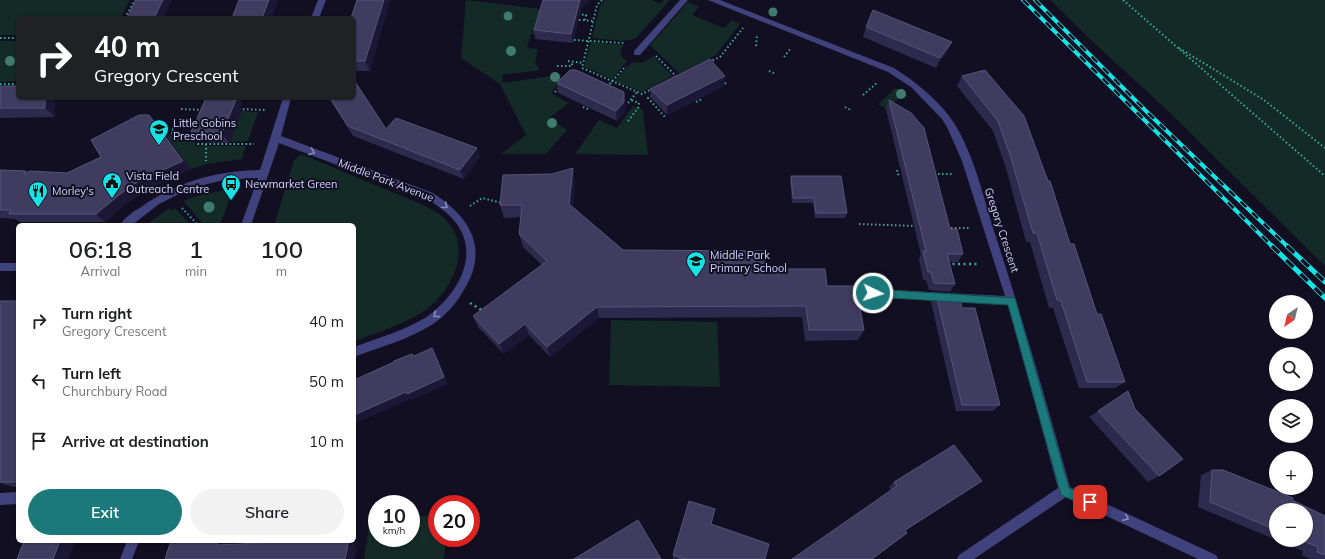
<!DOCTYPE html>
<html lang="en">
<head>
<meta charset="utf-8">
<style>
  :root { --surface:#fff; --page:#f2f2f2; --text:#202124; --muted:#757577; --accent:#1b797b }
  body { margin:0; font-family:Mulish,sans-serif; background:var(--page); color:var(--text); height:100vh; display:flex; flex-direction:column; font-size:15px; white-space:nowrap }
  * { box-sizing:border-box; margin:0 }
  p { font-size:13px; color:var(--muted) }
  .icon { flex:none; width:22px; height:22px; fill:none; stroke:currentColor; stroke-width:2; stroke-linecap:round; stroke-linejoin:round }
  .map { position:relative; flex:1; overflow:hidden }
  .side { position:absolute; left:16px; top:223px; width:340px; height:320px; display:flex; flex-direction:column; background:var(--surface); border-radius:6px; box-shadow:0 1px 3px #0004 }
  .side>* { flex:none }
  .top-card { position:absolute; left:16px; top:16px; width:340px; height:84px; border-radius:6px; box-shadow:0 1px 3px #0004; background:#202124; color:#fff; overflow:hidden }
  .needle { width:26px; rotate:215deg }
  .buttons { position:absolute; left:1269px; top:295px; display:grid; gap:8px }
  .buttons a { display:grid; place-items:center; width:44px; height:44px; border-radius:50%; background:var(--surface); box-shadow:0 1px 3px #0004; font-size:20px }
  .speed { position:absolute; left:368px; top:495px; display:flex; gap:8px; font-size:20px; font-weight:700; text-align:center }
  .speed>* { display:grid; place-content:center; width:52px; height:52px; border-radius:50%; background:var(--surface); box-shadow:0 1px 3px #0004; line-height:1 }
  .speed small { font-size:10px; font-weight:400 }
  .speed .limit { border:6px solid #d22; background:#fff; color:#111 }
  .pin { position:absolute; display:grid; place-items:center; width:34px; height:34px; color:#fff; margin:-17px; border-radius:8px; box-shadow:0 2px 6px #0006 }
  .me { position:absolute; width:44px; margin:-22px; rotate:94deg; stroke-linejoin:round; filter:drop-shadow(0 0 3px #0008) }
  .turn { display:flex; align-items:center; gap:14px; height:84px; padding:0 12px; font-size:18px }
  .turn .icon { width:52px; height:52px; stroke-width:2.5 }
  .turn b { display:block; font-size:28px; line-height:34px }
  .eta { display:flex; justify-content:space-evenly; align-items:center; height:68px; text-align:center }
  .eta b { font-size:24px; font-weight:600; line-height:28px }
  .primary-button { display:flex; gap:8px; margin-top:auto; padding:8px 12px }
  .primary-button a { flex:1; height:46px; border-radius:24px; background:var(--accent); color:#fff; font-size:16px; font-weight:600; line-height:46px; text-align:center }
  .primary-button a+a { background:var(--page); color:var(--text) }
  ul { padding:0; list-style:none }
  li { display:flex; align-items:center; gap:12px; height:60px; padding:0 12px }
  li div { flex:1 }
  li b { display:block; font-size:15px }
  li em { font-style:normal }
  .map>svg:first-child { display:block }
  .green { fill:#132a27 }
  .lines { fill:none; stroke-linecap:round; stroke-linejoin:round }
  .path-far1 { stroke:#39a998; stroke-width:2; stroke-dasharray:1.5 2.5; stroke-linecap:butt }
  .path { stroke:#39a998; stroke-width:2.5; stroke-dasharray:2 3.5; stroke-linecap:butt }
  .minor { fill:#3f427c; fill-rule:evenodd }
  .rail-far1-casing { stroke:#15e4e6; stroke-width:4 }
  .rail-casing { stroke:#15e4e6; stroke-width:5 }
  .rail-far1 { stroke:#110f21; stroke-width:2.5; stroke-dasharray:8; stroke-linecap:butt }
  .rail { stroke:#110f21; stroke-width:3.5; stroke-dasharray:10; stroke-linecap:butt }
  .tree { fill:#407b6f }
  .wall { fill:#2e2a4d }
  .shaded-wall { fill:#1b1734 }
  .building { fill:#3f3c60; stroke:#575478 }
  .oneway { stroke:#8a8abc }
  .route { fill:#1b797b; stroke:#124f50 }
  .labels { text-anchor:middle; stroke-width:4; stroke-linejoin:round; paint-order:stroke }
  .poi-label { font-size:11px; fill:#d4d3fb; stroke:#110f21; text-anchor:start }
  .street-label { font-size:11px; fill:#d4d3fb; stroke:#110f21 }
</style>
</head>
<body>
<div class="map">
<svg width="1325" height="559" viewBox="0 0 1325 559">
  <rect width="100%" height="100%" fill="#110f21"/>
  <path class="green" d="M0 0H130L120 18H18V35H0Z
    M466 0 541 9 535 34H531L527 48 538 49 535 63 540 70 502 75 503 83 558 75 564 78 551 93 569 103 549 118 567 130 546 154H501L526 135 500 84 461 58Z
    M605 0H652L660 4 664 0H670L635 39 623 41 592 38 600 6Z
    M1050 0H1325V266L1166 109 1094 43Z
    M688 2 699 6 692 15 724 28 732 20 740 24 716 55 679 73 650 45Z
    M0 41H18V81L0 82Z
    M591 42 624 45C618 52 620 56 627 61L612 79 584 67Z
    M653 56 672 76 642 92 615 81 631 63 644 62Z
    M896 88 909 97 903 96 886 109 878 104Z
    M633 106 643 110 648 155 575 154 599 120 617 128Z
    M242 111 258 112 248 141 230 142Z
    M157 122 164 123 163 130 168 131 167 134 195 141 196 146H246L242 159 207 164 191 169 155 124Z
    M301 154 423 205C433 210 443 215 450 225 472 253 449 294 424 311 405 324 376 333 354 341V225H274L294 160Z
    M233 189 220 225H204L183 201 202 194Z
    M169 208 172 210 175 208 191 225H146Z
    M611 320 717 322 720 387 609 385Z
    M437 515V538H446L444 559H364L370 519H377V538H411V517Z"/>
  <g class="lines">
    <path class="path-far1" d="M602 0 597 5 582 68 642 94 652 89
      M1123 0 1325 176
      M578 14 586 15 585 20
      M125 18 135 0
      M579 20 594 21
      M0 38H18
      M574 40 624 43
      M756 46 757 34
      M1179 48 1264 100 1325 148
      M656 56 678 78
      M784 57 791 48
      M568 61 583 63
      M709 62 720 57 743 28
      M557 66H572V62
      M769 71 776 74
      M722 80 727 85
      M0 84H18
      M607 87 626 66
      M555 92 560 87
      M863 95 877 83
      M652 96 648 98 665 117
      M696 102 702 99
      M628 103 637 92
      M583 107 590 110
      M845 107 852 111
      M181 109 204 110
      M239 109 266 110
      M628 121 638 108 639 103 631 100
      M172 128H174L171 133 198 139V144H254
      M206 144V161
      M897 170 899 177
      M934 174H953
      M470 206 482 198 502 203
      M182 208 198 225
      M859 224 916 226
      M947 228H970"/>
    <path class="path" d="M947 264H980
      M470 303 483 311"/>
    <path class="minor" d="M318 0H326L319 18H311Z
      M680 0H688L640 55H634V51Z
      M708 0H720L894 68C916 82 939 100 954 123 974 155 983 195 994 231 1022 316 1046 401 1070 487L1216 555 1218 559H1198L1066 497 974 559H957L959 555 1058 488 1008 305 873 297 869 296 868 293 869 290 873 289 1005 296 962 161 947 127 942 119 911 87 888 72Z
      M283 98H291L281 136 433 193C472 218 490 251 462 293 455 305 445 316 433 324 410 339 380 347 354 357V347C378 338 403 331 425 318 452 300 479 262 460 229 453 216 440 207 427 199L279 143 251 225H241L258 178 224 180 191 188 159 204 132 225H120C124 218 134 211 141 207 177 182 216 171 260 170Z
      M0 263H18V271H0Z
      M18 492V504L0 505V493Z
      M127 541H139L132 559H120Z"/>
    <g class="rail-far1-casing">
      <path id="rail-far1" d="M1023 0 1273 247
        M1035 0 1148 113 1288 247"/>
    </g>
    <g class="rail-casing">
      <path id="rail" d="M1272 246 1325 298
        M1287 246 1325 282"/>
    </g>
    <use href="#rail-far1" class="rail-far1"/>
    <use href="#rail" class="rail"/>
  </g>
  <g class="tree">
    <circle cx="773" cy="12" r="4.5"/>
    <circle cx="508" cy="16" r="4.5"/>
    <circle cx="511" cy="51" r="5"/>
    <circle cx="10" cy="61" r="5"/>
    <circle cx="555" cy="77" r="5"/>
    <circle cx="901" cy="94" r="5"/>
    <circle cx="552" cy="123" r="5"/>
    <circle cx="209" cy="207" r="5.5"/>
  </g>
  <path class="wall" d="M581 9 573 43 535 39 534 30Z
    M354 18 370 71H354Z
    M866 27 947 52 936 68 863 37Z
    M985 70 1070 244 1097 314 1125 382 1115 388H1079L1053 308H1049L1030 242H1026L1006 168 993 131 957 86 962 76Z
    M557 83 624 92 625 111 617 121 558 93Z
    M0 86 55 98V117L0 118Z
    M724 86 667 115 651 98 650 89Z
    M206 98H243L240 107 243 110 229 143 199 142 191 132Z
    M329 98H354L386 129 477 148 480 157 464 179 353 136Z
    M889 100 950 229 963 254 958 262H949L955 284 950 292 929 290 926 280H923L919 259 921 255 886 109Z
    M157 124 191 169 147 190 127 203 105 222H20L15 219 0 218V170L26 171 27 173H67L101 157Z
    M791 176 847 213 845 218H815L813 203H792L790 180Z
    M575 181 573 207 623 250 768 269 827 286 864 330 858 340 805 341 802 317 599 318 550 357 529 335 504 354 478 327 473 316 542 265 523 247 519 234 521 217 504 218 500 205Z
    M936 294 962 308 1000 405 993 411H956L931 302Z
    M0 301H18V487H14L0 483Z
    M1098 411 1159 476 1148 482 1089 417Z
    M1212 470 1292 500 1325 516V559H1310L1302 555 1303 551 1277 540H1306L1276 510V540L1198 507 1201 475Z
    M894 482 975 486 905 531 891 490 889 487Z
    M711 524 765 559H673V555Z"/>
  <path class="shaded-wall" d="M163 0H172L163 18H154Z
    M269 0H278L272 18H262Z
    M384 0H391L370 71 365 61Z
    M580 0H590L581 9 573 43 571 34Z
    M952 42 947 52 936 68 940 58Z
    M725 76 724 86 667 115V105Z
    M624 92 625 111 617 121 616 111Z
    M45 98H55V117L45 108Z
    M233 98H243L240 107 243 110 229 143 222 133Z
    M149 115 157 124 191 169 147 190 127 203 105 222 96 214Z
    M477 148 480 157 464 179 460 170Z
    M573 168 575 181 572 217 569 204Z
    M597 307 599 318 550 357 547 347Z
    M525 324 529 335 504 354 499 344Z
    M432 348 437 355 448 384 412 400 411 399 354 424V415Z
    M982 481 975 486 899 534 905 530Z
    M60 541H76L68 559H53Z
    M218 541H232L229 550 217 545Z
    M346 541H353L357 548 355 559H345Z"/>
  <path class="building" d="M136 0H163L154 18H127Z
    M239 0H269L262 18H232Z
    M357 0H384L365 61H354V18H351Z
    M543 0H580L571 34 534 30Z
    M873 10 952 42 940 58 866 27Z
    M710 59 725 76 667 105 650 89Z
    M570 70H576L624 92V102L616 111 557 83Z
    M985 70 1024 116 1048 181H1050L1070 244H1074L1097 314H1101L1125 382H1087L1061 301 1057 300 1037 233H1033L1011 158 998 121 962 76Z
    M354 80 386 129 396 118 477 148 460 170 348 126 330 98H354Z
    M0 86H18V98H45V108H0Z
    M206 98H233L232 100H236L222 133 191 132Z
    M889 100 911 113 924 128 950 229H957L963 254H947L955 284 934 283 931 272H928L923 251H926Z
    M139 115H149L183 161 139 181 119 195 96 214H9L11 210H0V170L26 171 24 174 30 171 67 173 101 157 91 140Z
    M573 168 569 204 623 250 764 251 768 269H825L827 286H856L864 330H809L806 306 597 307 547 347 525 324 499 344 473 316 547 261 519 234 522 205H500L503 175 552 174Z
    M791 176H841L847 213H816L814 198H793Z
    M936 294 959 295 962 308H975L1000 405H962Z
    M0 301H18V482H0Z
    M432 348 444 377 407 394 406 392 354 415V380L394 362V361L412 354 414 356Z
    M1128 391 1135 409 1183 459 1159 476 1098 411Z
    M954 445 982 481 905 530 907 533 872 559H792L897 486 894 482Z
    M1212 470H1223L1293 498 1292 500 1325 516V555L1317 552 1318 547 1301 540H1306V510H1276V530L1210 502Z
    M689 501 715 509 711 524 769 544 765 559H684L673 555Z
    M638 520 661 559H574Z
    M24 541H60L53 559H17Z
    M171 541H218L217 545 306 541H346L348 544 345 559H165Z"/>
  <defs><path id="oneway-chevron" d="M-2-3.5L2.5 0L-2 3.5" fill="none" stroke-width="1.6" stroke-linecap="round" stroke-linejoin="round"/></defs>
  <g class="oneway">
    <use href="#oneway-chevron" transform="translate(312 152) rotate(21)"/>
    <use href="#oneway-chevron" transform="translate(445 206) rotate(38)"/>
    <use href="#oneway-chevron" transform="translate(436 315) rotate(142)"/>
    <use href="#oneway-chevron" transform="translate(1126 518) rotate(25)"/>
  </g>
  <path class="route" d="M873 289 1015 298 1069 488 1094 498 1096 502 1094 506 1090 508 1061 495 1008 305 873 297 868 293Z"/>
  <defs>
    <g id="school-pin" transform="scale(1)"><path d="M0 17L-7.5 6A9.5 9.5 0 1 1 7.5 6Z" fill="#15e4e6" stroke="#110f21"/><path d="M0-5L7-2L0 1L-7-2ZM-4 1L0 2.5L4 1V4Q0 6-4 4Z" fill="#111"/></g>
    <g id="civic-pin" transform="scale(1)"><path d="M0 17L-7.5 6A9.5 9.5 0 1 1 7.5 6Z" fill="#15e4e6" stroke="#110f21"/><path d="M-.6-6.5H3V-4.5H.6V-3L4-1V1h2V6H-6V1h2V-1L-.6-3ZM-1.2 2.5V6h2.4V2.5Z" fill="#111"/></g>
    <g id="bus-pin" transform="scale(1)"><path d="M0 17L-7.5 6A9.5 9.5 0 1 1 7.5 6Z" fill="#15e4e6" stroke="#110f21"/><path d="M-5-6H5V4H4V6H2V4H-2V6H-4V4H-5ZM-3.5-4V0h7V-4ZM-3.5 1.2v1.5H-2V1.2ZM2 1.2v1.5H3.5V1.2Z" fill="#111"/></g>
    <g id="restaurant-pin" transform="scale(1)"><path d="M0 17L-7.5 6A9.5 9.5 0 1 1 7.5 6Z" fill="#15e4e6" stroke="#110f21"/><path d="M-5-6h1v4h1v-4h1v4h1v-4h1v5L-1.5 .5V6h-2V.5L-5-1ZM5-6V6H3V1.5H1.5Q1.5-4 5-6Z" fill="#111"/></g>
  </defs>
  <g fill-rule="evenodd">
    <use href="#school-pin" x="159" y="129"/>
    <use href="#civic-pin" x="112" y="182"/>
    <use href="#bus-pin" x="231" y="184"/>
    <use href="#restaurant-pin" x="38" y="191"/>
    <use href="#school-pin" x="696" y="261"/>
  </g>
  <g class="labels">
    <g class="poi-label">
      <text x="173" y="127">Little Gobins<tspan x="173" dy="13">Preschool</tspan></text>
      <text x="126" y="180">Vista Field<tspan x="126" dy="13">Outreach Centre</tspan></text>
      <text x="245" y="188">Newmarket Green</text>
      <text x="52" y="195">Morley's</text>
      <text x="710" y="259">Middle Park<tspan x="710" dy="13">Primary School</tspan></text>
    </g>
    <g class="street-label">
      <text transform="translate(386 180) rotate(21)" y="4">Middle Park Avenue</text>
      <text transform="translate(1002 230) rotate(72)" y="4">Gregory Crescent</text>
    </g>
  </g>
</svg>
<div class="buttons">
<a><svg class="needle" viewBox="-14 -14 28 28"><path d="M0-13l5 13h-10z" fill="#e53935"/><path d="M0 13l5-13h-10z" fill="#757577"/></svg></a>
<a><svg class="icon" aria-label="search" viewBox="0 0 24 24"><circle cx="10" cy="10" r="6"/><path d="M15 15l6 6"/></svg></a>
<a><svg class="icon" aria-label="layers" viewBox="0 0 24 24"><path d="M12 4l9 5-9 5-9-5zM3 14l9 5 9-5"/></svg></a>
<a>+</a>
<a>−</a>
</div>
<div class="speed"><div>10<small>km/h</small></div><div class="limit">20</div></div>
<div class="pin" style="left:1090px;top:502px;background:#d93025"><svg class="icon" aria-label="arrive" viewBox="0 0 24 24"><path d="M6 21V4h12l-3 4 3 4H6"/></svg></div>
<svg class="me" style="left:873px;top:293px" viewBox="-20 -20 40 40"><circle r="17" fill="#1b797b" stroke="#fff" stroke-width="3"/><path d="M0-11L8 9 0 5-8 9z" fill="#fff"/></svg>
<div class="top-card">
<div class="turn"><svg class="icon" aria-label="right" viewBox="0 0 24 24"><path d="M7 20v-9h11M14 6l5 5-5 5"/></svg><div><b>40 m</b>Gregory Crescent</div></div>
</div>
<section class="side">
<div class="eta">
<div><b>06:18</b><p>Arrival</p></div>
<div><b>1</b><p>min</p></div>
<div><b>100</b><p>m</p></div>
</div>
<ul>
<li><svg class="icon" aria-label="right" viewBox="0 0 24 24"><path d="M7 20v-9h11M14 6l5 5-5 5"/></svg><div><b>Turn right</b><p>Gregory Crescent</p></div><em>40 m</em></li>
<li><svg class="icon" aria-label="left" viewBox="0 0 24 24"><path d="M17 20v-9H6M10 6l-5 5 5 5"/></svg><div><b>Turn left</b><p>Churchbury Road</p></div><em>50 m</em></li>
<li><svg class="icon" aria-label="arrive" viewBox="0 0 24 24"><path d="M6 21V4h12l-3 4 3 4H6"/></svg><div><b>Arrive at destination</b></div><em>10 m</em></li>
</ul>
<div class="primary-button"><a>Exit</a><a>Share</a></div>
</section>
</div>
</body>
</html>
